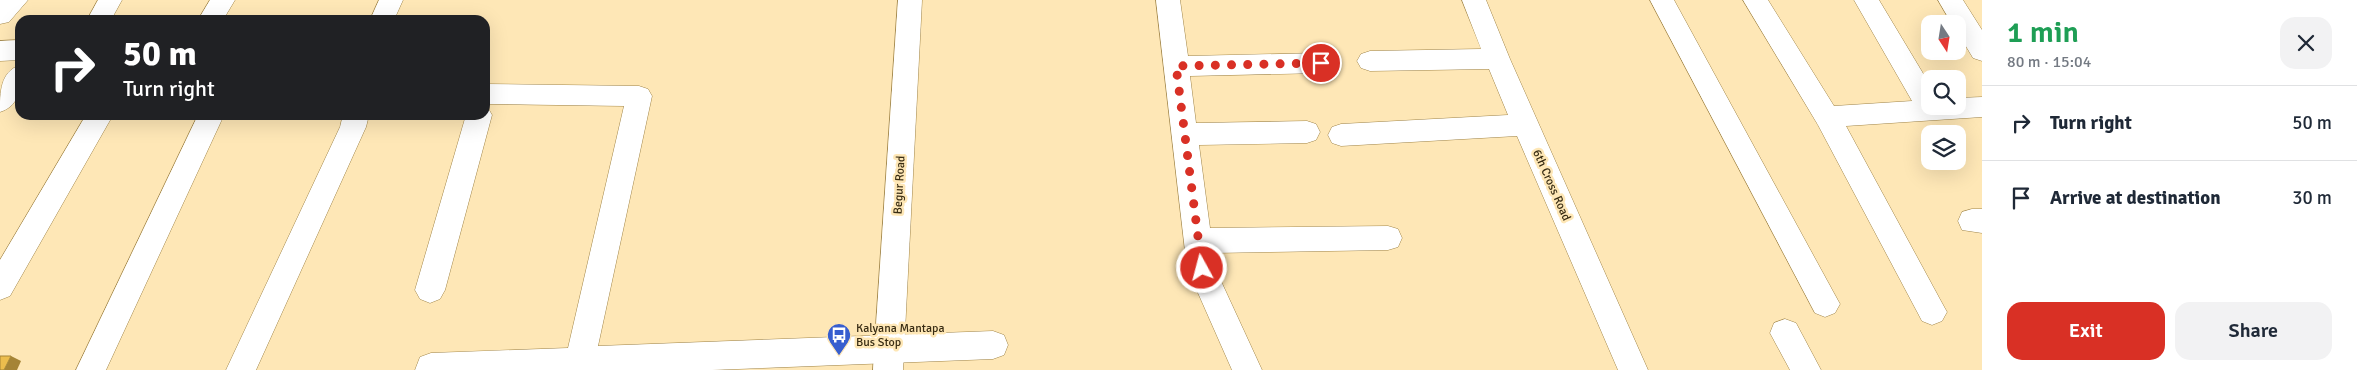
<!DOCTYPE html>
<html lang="en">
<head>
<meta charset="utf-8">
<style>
  :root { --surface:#fff; --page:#f2f2f3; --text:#1f2937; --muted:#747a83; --line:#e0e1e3; --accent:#d93025 }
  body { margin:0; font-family:Signika,sans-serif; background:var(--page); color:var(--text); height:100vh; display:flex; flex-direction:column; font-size:19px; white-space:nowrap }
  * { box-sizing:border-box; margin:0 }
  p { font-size:16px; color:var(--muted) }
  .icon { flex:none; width:28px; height:28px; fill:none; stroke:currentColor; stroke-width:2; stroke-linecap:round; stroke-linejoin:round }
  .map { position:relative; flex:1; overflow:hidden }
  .details { display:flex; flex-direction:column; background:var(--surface); width:375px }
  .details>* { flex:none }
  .top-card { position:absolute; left:15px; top:15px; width:475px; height:105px; border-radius:15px; box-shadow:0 5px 20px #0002; background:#202124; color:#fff; overflow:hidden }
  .needle { width:32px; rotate:168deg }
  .controls { position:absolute; left:1921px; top:15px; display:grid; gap:10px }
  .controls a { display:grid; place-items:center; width:45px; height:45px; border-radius:10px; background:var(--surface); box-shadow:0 5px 20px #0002; font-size:25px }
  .pin { position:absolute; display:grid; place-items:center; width:42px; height:42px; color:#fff; margin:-21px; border:2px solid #fff; border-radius:50%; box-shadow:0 1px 5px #0007 }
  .me { position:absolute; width:55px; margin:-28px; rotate:353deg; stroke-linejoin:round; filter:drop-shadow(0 0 4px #0008) }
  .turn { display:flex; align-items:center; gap:18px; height:105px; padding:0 25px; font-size:22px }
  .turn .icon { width:65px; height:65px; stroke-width:2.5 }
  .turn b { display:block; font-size:35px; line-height:42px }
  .round { display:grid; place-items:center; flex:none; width:52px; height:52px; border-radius:15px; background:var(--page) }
  .headline { display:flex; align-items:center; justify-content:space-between; height:85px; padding:0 25px }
  h1 { font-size:30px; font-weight:600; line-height:38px; color:#1e9e55 }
  .primary-button { display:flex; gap:10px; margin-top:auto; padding:10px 25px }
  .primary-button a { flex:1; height:58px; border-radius:15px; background:var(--accent); color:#fff; font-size:20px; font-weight:600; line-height:58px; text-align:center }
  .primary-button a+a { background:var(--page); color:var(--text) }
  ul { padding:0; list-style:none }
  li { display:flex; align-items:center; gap:15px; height:75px; padding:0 25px; border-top:1px solid var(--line) }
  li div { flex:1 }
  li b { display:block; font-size:19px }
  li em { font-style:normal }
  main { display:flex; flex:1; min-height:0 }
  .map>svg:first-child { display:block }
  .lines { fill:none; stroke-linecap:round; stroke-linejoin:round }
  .street-casing { stroke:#a08549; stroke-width:1 }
  .secondary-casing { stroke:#a08549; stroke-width:1 }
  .street { fill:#fff; fill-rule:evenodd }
  .secondary { fill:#fff; fill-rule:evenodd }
  .shaded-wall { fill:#a58436 }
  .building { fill:#ecbd4d; stroke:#a58436 }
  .route { stroke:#d93025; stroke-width:9; stroke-dasharray:0 16.2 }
  .labels { text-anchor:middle; stroke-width:5; stroke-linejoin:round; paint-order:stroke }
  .street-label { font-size:12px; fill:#392d14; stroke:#fee7b6 }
  .poi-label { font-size:12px; fill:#392d14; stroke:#fee7b6; text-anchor:start }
</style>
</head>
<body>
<main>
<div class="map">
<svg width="1982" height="370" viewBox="0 0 1982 370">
  <rect width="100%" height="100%" fill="#fee7b6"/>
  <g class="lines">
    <g class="street-casing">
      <path id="street" d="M0 0H28L9 22 0 24Z
        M98 0H122L111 20H87Z
        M210 0H235L223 20H198Z
        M379 0H403L394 20H370Z
        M1156 0H1180L1188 56 1321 53 1330 56 1334 63 1330 70 1321 73 1190 76 1196 123 1307 121 1316 124 1320 132 1316 140 1307 143 1199 145 1210 228 1388 226 1398 229 1402 238 1398 247 1388 250 1213 253 1215 268 1262 370H1232L1187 268Z
        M1462 0H1486L1510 59 1648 370H1618L1517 136 1341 146 1332 143 1328 135 1332 127 1341 124 1508 115 1489 69 1370 71 1361 68 1357 61 1361 54 1370 51 1481 49Z
        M1650 0H1674L1835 295 1840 304 1835 313 1825 317 1815 313Z
        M1743 0H1768L1834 106 1912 101 1854 0H1879L1930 85V106H1958V98L1982 97V117L1846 126 1942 303 1947 312 1942 321 1932 325 1922 321 1818 125Z
        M1938 0H1963L1982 30V61L1973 58 1958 33V24H1952Z
        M20 40V60L0 61V41Z
        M20 65C20 85 22 105 0 112 0 92 0 72 20 65Z
        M485 84 639 86 648 89 652 96 598 346 993 331 1004 335 1008 345 1004 355 993 359 712 370H415L420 357 431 353 568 348 624 106 485 104Z
        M485 106 488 108 492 115 445 290 440 299 430 303 420 299 415 290 466 115H485Z
        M86 115H113L10 296 0 300V260Z
        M198 115H224L106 370H76Z
        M343 115H369L366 127 256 370H226L340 127Z
        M1972 209H1982V233L1962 230 1958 221 1962 212Z
        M1785 319 1796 323 1821 370H1790L1770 333 1774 323Z"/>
    </g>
    <g class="secondary-casing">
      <path id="secondary" d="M898 0H922L903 370H873Z"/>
    </g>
    <use href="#street" class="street"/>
    <use href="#secondary" class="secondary"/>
  </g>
  <path class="shaded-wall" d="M11 356 21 361 17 370H4Z"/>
  <path class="building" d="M0 356H11L4 370H0Z"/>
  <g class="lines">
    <path class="route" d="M1202 268 1176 66 1321 63"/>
  </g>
  <defs>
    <g id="bus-pin" transform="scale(1.25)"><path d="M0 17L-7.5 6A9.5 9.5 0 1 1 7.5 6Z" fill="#375ecf" stroke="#fee7b6"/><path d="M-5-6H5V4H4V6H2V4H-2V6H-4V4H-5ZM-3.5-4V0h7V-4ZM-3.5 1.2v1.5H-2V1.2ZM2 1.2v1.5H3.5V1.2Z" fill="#fff"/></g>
  </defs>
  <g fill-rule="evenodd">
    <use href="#bus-pin" x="839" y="335"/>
  </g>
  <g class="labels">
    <g class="street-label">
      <text transform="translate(899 185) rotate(-87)" y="4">Begur Road</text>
      <text transform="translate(1552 185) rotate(66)" y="4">6th Cross Road</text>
    </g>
    <g class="poi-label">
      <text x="856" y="332">Kalyana Mantapa<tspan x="856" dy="14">Bus Stop</tspan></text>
    </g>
  </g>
</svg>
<div class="controls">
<a><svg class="needle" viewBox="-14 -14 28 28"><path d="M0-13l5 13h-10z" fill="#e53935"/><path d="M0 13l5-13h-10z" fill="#747a83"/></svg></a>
<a><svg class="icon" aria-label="search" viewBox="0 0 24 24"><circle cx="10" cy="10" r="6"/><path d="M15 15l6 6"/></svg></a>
<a><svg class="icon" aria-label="layers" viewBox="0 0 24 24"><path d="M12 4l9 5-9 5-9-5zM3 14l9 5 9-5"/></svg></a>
</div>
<div class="pin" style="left:1321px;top:63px;background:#d93025"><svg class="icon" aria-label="arrive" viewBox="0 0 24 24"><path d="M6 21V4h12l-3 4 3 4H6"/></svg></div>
<svg class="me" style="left:1202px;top:268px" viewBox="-20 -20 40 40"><circle r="17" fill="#d93025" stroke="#fff" stroke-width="3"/><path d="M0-11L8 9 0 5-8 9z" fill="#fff"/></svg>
<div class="top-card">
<div class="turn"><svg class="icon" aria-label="right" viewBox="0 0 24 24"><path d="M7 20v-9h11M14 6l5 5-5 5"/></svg><div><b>50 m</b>Turn right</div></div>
</div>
</div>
<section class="details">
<div class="headline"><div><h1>1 min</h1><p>80 m · 15:04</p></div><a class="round"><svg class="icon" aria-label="close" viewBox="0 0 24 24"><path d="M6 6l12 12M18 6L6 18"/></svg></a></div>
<ul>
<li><svg class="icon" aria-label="right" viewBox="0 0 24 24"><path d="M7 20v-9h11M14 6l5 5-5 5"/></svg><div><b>Turn right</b></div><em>50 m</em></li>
<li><svg class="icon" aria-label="arrive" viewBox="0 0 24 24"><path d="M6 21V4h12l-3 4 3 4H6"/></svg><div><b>Arrive at destination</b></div><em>30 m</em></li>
</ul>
<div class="primary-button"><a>Exit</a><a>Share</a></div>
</section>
</main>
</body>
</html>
